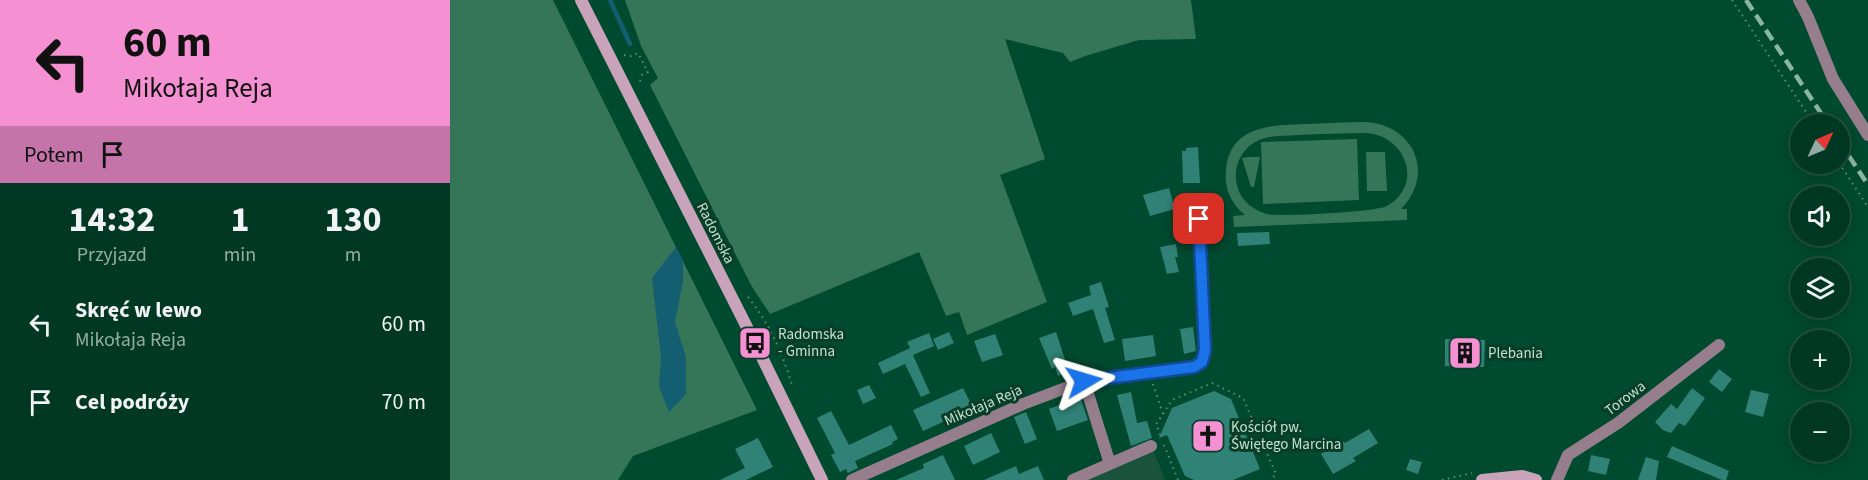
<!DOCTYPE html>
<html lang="pl">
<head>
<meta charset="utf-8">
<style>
  :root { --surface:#003823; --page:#0e4330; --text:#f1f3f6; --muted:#95aca6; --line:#225241 }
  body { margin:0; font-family:"Source Sans 3",sans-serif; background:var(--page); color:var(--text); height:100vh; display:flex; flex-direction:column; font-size:22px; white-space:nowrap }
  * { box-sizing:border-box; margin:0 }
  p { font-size:20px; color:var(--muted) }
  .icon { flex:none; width:33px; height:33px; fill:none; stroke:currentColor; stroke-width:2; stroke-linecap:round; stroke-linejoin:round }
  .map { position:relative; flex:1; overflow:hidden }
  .panel { display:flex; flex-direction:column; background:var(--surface); width:450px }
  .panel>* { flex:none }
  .guide { background:#f591d2; color:#111; overflow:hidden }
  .needle { width:39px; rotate:46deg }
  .buttons { position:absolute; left:1340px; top:114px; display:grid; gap:12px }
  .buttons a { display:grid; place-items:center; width:60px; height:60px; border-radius:50%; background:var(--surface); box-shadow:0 3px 15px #0003,0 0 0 2px var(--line); font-size:30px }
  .pin { position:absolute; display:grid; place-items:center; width:51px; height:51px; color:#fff; margin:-26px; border-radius:12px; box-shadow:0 3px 9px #0006 }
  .me { position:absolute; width:66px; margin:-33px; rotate:83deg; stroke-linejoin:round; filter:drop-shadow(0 0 4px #0008) }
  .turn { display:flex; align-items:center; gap:21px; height:126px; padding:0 24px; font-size:27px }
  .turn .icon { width:78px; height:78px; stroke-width:2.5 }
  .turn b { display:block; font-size:42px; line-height:51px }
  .then { display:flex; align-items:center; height:57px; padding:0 24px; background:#0003; gap:12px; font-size:22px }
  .eta { display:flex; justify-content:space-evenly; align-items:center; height:102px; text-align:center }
  .eta b { font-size:36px; font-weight:700; line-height:42px }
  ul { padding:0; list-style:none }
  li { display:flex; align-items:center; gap:18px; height:78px; padding:0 24px }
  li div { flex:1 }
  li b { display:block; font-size:22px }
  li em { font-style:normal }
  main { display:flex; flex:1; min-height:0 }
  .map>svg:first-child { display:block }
  .built { fill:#1a533b }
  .green { fill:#357658; fill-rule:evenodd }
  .water { fill:#145e72 }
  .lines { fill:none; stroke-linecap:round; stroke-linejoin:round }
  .stream { stroke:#145e72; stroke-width:4.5 }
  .building { fill:#308276 }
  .path { stroke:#598f78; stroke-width:2; stroke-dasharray:1.5 4.5; stroke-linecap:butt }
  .street { stroke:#977e8d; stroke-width:12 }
  .secondary { stroke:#c9a3ba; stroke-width:12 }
  .rail { stroke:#8bb6a2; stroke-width:4.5; stroke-dasharray:12 6; stroke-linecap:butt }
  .route-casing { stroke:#114b97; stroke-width:15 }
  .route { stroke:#1a73e8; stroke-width:10 }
  .labels { text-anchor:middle; stroke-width:6; stroke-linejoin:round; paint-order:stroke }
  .street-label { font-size:15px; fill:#c2e1d0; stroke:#083d28 }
  .poi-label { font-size:15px; fill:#c2e1d0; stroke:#083d28; text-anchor:start }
</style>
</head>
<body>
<main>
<section class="panel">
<div class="guide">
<div class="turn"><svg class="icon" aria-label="left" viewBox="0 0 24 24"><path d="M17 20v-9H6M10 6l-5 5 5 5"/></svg><div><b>60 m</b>Mikołaja Reja</div></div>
<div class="then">Potem<svg class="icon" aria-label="arrive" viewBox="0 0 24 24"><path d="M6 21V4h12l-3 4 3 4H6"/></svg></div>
</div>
<div class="eta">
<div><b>14:32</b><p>Przyjazd</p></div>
<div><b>1</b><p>min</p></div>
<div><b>130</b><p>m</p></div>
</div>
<ul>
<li><svg class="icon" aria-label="left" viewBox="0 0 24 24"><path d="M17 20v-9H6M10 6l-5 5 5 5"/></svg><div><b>Skręć w lewo</b><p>Mikołaja Reja</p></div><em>60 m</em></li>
<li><svg class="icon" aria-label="arrive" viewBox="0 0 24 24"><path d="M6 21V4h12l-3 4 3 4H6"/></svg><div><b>Cel podróży</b></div><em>70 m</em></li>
</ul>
</section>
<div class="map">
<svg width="1418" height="480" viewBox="0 0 1418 480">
  <rect width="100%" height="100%" fill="#004a2f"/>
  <path class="built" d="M703 450 715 480H634Z"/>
  <path class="green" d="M0 0H103L307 410 183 456 168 480H0Z
    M175 0H741L746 39 689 40 635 56 620 62 613 53 555 39 595 159 550 175 597 302 517 335 509 312 496 316 469 252 320 314 302 287 200 85 208 78 191 46Z
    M915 122C963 124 986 173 951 209H957V220L784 227 783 216 795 215C781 203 774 189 776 170 780 124 824 125 859 124 878 123 896 122 915 122ZM916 133C955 135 975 184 937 206 926 212 830 217 816 214 804 210 793 202 789 191 780 170 791 146 812 139 823 135 836 136 848 135 870 134 893 133 916 133Z
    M907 139 909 200 813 204 811 142Z
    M916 152H935L937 191H917Z
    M798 157H810L804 187H801L792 158Z"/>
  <path class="water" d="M226 247 233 260V281L225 322 236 357V394L219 412 209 387 211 357 202 278Z"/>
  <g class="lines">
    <path class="stream" d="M160 0 180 44"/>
  </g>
  <path class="building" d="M748 147 750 183H733L732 151H736V148Z
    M719 188 725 209 700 216 693 195Z
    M819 232 820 244 788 246 787 233Z
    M726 244 728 257H725L729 272 717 274 710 247Z
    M651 282 659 307 655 308 665 340 654 343 643 309 623 316 618 303 641 295 639 286Z
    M743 327 746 351 734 354 730 329Z
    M499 332 504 343 488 350 483 339Z
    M606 332 619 372 608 376 605 367 602 369 589 338Z
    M479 333 484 346 463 355 480 393 471 397 455 364 433 374 428 363 460 348 457 342Z
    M545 334 553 355 532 362 524 341Z
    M703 335 706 356 675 361 672 339Z
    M995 339 1035 340 1034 367 995 366Z
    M1269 369 1282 379 1272 392 1259 382Z
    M419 385 426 398 413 404 407 390Z
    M513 388 523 408 473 431 463 410Z
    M1242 388 1255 398 1235 426 1229 423 1221 433 1213 430 1205 422 1221 404 1227 409Z
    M1301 390 1319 394 1313 417 1295 412Z
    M764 391 781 399 810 469 783 480H744L735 476 717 435 709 438 722 408Z
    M681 392 687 423 697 421 702 438 681 446 667 395Z
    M630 397 638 420 607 431 599 409Z
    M381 411 399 445 441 425 448 439 442 442 443 444 405 461 408 468 398 473 396 469 390 472 381 455 385 453 367 418Z
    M576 412 587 439 575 444 564 417Z
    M919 429 928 443 903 458 906 461 883 474 871 454 893 441 895 443Z
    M541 433 550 452 523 465 514 446Z
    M308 438 323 467 296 480H270L295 468 285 449Z
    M1222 446 1279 471 1276 480H1272L1217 457Z
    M493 455 505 480H446L474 468 473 464Z
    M1141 455 1160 459 1156 475 1138 471Z
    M1196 457 1209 461 1206 480H1188Z
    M960 459 972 462 968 474 956 470Z
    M566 466 569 474 588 466 594 480H534Z"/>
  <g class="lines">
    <path class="path" d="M1282 0 1364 124
      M174 55 181 56 188 53 198 72 192 75 189 84
      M1389 163 1418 207
      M298 297C319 323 332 352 342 385
      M703 384 713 414 706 424 711 437
      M713 414 722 400 762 383 793 398 826 474 821 480
      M714 445 728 480
      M992 480 1022 473"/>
    <path class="street" d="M1349 0 1358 17 1383 79 1418 135
      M634 381 660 464
      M402 480 573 404 634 381 744 367 752 362 755 350 749 219
      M623 480 701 446
      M1107 480 1118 455 1168 423 1269 345"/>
    <path class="secondary" d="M131 0 305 343 372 480
      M1032 480 1072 476 1086 480"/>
    <path class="rail" d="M1296 0 1378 124
      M1389 141 1418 185"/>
  </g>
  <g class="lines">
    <g class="route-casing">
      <path id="route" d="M634 381 744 367 752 362 755 350 749 219"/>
    </g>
    <use href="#route" class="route"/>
  </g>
  <defs>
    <g id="bus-square" transform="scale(1.725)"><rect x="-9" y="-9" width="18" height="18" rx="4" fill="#f591d2" stroke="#083d28"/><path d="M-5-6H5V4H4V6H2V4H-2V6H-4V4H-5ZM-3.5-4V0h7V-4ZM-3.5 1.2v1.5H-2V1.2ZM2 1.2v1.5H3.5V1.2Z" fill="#111"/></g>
    <g id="building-square" transform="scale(1.725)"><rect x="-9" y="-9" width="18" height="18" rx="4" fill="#f591d2" stroke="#083d28"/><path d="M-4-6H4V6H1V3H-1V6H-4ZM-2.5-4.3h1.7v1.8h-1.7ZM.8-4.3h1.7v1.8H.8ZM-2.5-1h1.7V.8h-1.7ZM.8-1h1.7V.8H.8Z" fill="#111"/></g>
    <g id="church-square" transform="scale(1.725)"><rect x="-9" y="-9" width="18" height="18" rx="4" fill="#f591d2" stroke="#083d28"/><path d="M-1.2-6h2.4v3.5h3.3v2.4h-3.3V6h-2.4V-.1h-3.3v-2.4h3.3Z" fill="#111"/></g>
  </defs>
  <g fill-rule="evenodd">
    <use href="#bus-square" x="305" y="343"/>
    <use href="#building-square" x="1015" y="353"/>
    <use href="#church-square" x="758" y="436"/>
  </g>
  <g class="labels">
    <g class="street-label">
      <text transform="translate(266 233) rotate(63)" y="5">Radomska</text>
      <text transform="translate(1175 398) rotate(-37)" y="5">Torowa</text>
      <text transform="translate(533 405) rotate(-23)" y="5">Mikołaja Reja</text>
    </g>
    <g class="poi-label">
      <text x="328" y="339">Radomska<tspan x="328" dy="17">- Gminna</tspan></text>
      <text x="1038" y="358">Plebania</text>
      <text x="781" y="432">Kościół pw.<tspan x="781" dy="17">Świętego Marcina</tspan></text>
    </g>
  </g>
</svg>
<div class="buttons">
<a><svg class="needle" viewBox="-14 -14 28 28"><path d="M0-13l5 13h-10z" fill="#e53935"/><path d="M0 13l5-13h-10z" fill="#95aca6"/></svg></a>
<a><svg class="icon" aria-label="sound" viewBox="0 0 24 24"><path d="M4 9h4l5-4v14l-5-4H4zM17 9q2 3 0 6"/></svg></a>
<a><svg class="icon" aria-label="layers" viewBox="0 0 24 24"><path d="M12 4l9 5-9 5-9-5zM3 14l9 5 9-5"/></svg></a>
<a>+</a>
<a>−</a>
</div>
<div class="pin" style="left:749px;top:219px;background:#d93025"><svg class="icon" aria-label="arrive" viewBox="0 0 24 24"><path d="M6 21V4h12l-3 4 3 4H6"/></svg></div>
<svg class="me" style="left:634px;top:381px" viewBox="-20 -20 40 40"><path d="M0-17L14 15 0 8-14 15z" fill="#1a73e8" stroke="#fff" stroke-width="4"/></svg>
</div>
</main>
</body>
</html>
